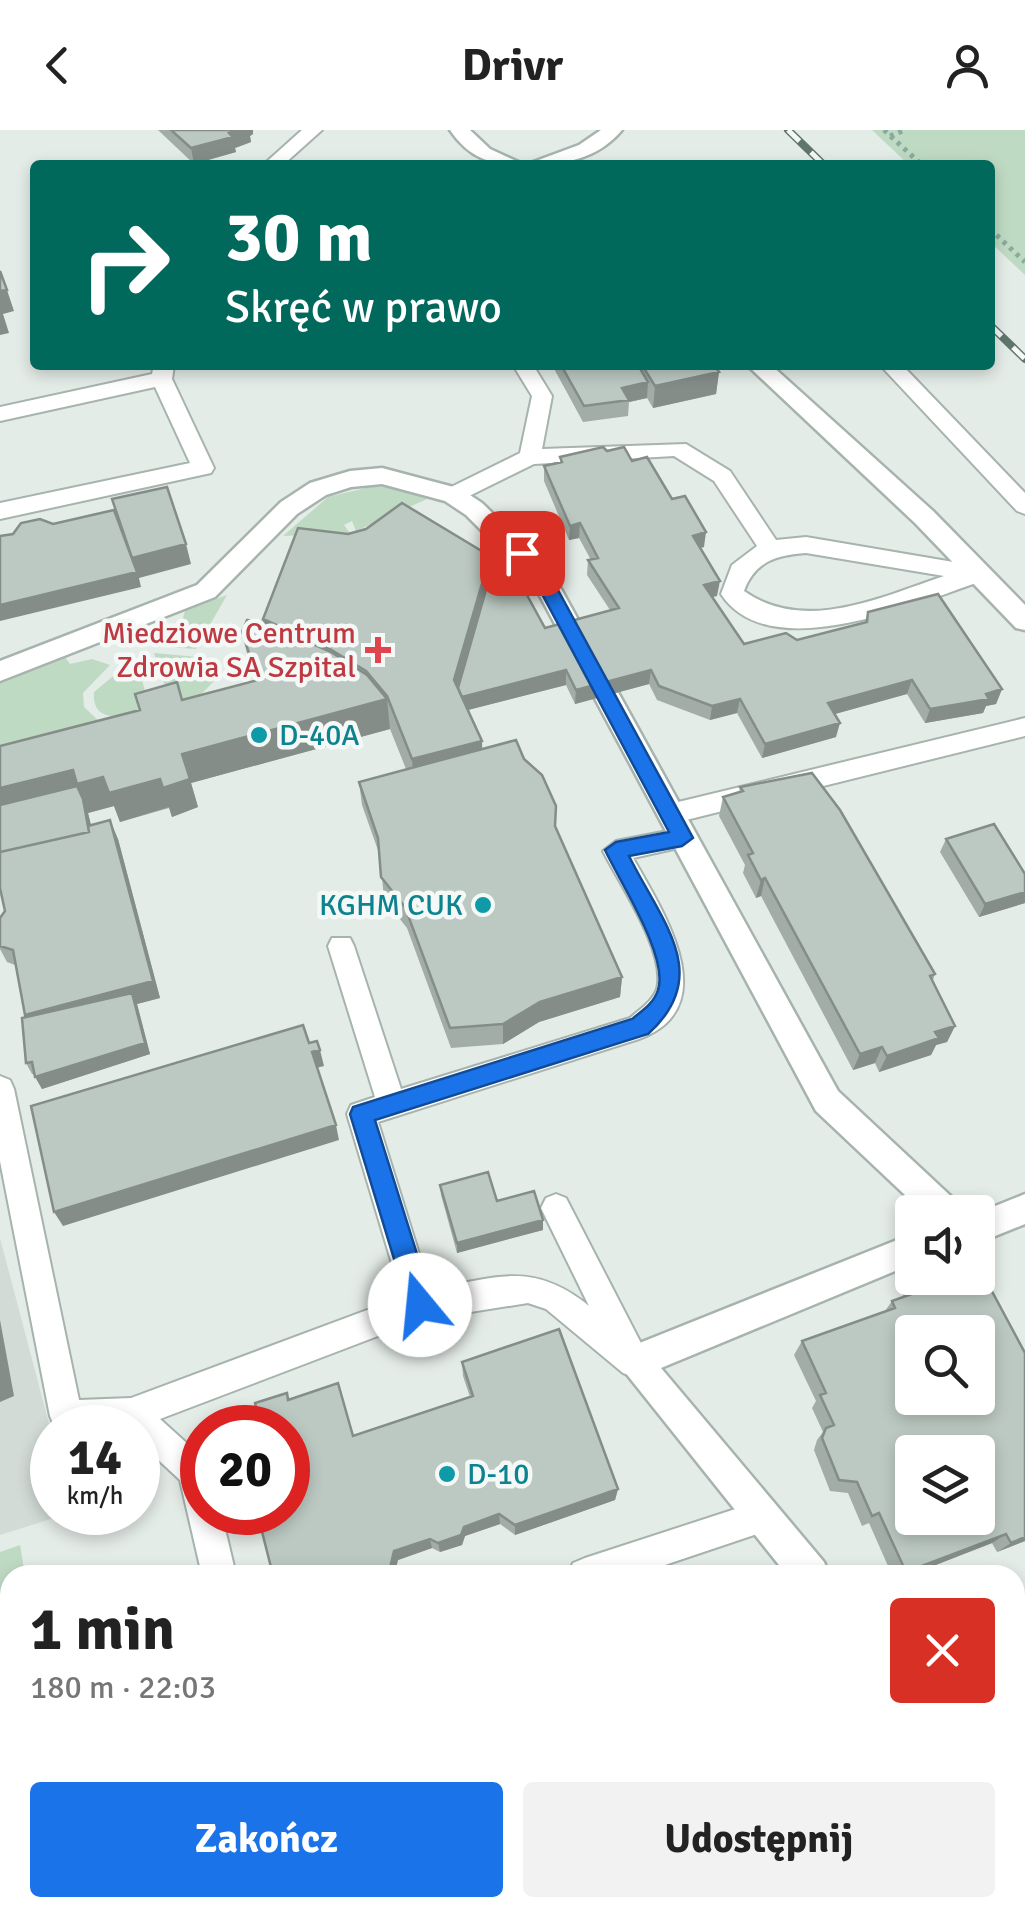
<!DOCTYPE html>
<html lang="pl">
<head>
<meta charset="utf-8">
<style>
  :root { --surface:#fff; --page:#f2f2f2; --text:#222; --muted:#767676; --accent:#1a73e8 }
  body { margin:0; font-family:Signika,sans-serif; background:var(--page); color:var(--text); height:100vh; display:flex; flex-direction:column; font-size:38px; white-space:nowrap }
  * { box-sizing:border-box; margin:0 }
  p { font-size:32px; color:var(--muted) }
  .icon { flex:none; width:55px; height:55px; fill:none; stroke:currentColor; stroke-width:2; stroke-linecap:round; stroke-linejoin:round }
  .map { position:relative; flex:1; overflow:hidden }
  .sheet { position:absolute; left:0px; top:1435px; width:1025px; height:352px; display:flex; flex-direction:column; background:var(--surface); border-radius:30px 30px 0 0; box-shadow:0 5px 15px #0003 }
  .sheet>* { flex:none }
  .guide { position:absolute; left:30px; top:30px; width:965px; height:210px; border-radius:10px; box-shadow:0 5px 15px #0003; background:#00695c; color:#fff; overflow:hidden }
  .buttons { position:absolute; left:895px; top:1065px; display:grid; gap:20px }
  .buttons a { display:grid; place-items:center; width:100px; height:100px; border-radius:10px; background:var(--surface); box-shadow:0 5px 15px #0003; font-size:50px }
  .speed { position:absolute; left:30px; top:1275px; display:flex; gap:20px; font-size:50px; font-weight:700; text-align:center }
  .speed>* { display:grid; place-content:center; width:130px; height:130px; border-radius:50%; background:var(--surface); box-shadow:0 5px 15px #0003; line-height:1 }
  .speed small { font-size:25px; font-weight:400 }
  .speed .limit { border:15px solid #d22; background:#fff; color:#111 }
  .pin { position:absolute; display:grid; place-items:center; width:85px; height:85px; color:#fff; margin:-42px; border-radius:20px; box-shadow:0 5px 15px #0006 }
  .me { position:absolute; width:110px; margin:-55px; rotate:343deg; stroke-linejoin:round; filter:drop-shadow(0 0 8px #0008) }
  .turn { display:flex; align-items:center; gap:35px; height:210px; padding:0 30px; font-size:45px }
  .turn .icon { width:130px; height:130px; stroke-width:2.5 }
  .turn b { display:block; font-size:70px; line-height:85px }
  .round { display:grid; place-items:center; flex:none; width:105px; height:105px; border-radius:10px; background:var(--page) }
  .head { display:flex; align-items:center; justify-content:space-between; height:170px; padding:0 30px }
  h1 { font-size:60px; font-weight:700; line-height:75px }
  .primary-button { display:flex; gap:20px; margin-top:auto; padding:20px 30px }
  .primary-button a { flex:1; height:115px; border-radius:10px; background:var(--accent); color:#fff; font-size:40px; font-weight:700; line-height:115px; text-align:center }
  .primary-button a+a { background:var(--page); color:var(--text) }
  header { display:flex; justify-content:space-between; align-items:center; height:130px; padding:0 30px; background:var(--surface); font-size:45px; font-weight:700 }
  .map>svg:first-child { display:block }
  .built { fill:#d2dbd6 }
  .green { fill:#bfdac3 }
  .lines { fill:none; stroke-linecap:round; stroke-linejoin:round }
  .lane-casing { stroke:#a7b3ad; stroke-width:4 }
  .street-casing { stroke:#a7b3ad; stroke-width:5 }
  .path-far1 { stroke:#88ab9b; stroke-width:5; stroke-dasharray:4 5; stroke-linecap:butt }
  .path { stroke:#88ab9b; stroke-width:8; stroke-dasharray:6 9; stroke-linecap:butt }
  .lane { fill:#fff; fill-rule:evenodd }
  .street { fill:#fff; fill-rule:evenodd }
  .rail-casing { stroke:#60766d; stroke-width:8 }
  .rail { stroke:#f4f8f6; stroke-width:5; stroke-dasharray:16; stroke-linecap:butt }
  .wall { fill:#a2ada7 }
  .shaded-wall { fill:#848d88 }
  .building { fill:#bcc9c2; stroke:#848d88; stroke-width:2.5; fill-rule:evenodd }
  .route { fill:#1a73e8; stroke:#114b97; stroke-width:2.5 }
  .health-dot { fill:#e0444e; stroke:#f4f8f6; stroke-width:4 }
  .culture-dot { fill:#0f9aa8; stroke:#f4f8f6; stroke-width:4 }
  .labels { text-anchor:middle; stroke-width:9; stroke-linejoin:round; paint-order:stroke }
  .health-label { font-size:30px; fill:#be3a42; stroke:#f4f8f6; text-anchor:end }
  .culture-label { font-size:30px; fill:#0d838f; stroke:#f4f8f6; text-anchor:start }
</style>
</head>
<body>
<header><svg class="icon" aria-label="back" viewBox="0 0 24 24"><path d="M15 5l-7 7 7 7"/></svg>Drivr<svg class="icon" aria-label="person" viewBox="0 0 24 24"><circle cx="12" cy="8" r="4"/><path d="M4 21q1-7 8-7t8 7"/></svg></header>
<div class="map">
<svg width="1025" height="1786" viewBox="0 0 1025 1786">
  <rect width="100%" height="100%" fill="#e4ece7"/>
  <path class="built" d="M0 1108 52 1305V1382L70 1383 0 1405Z"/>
  <path class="green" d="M872 0H1025V145L990 112V35H909Z
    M374 356 409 360 427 369 356 401 352 391 344 395 350 403 283 406 328 367Z
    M227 465 196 519 152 516 150 510 181 495 185 481Z
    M154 523 198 527 213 537 214 551 191 575 171 574Z
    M65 527 70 534 92 529 110 535 83 563 84 577 99 591 0 628V553Z
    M135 528 151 580C130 585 91 597 94 562Z
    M20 1415 25 1445H10V1736L0 1739V1422Z"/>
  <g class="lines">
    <g class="lane-casing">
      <path id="lane" d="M302 0H322L283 35H263Z
        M154 235H174L172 249 214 338 211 343 0 389V373L190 333 155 257 0 291V277L152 244Z
        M513 235H533L552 266 542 319 686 314 730 341 776 410 806 407 977 436 988 444 985 450C921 471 770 539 721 464L732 435 757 416 714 351 674 326 534 334 461 370H445V360L520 323 532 266ZM806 423 944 446C881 467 805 504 744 461 755 431 777 425 806 423Z
        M880 235H902L1025 363V384L1017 381Z
        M1025 588V606L670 694 657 684 670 674Z
        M683 698 696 708 692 715 633 728C661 778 727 877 639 909L378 992 430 1159C496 1148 532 1130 589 1176L541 1078 546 1068 556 1064 566 1068 645 1221 650 1232 645 1243 634 1247 623 1243 546 1179 528 1173 420 1190 160 1289 202 1327V1382H221L236 1445H202L180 1350 138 1311V1298H55L50 1286 0 1031V946L10 950 14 959 79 1270 131 1268 402 1167 347 984 351 975 375 967 328 816 332 808H350L354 816 401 959 630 888C639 880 653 871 657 859 667 823 619 753 603 721L616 711Z
        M763 1370 775 1374 779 1386 775 1398 763 1402 635 1445H568L573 1433 585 1428Z
        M281 1778H318L322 1786H284Z
        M795 1778H832L833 1786H795Z"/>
    </g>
    <g class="street-casing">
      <path id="street" d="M450 0H470L490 19 525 35C491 35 470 29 450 0Z
        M601 0H622C597 30 562 35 525 35L579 15Z
        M747 235H771L933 381 1025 475V500L1016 498 915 393Z
        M382 338 461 359 482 373 550 439 838 961 956 1071 961 1082H923L816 981 532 451 466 385 445 371 382 354 351 357 326 365 297 384 215 467 0 551V531L197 455 281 372 310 353 350 341Z
        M1025 1064V1094L978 1113V1083Z
        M912 1104V1134L661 1238 824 1432 829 1445H787L617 1232 622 1220Z
        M1025 1467V1507L1015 1512V1471Z
        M1015 1739 1025 1742V1782L978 1786V1778H1015Z"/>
    </g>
    <path class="path-far1" d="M884 0 922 35
      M890 6 905 0
      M990 99 1025 132"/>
    <path class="path" d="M1025 1543 1015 1574 1025 1631"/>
    <use href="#lane" class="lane"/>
    <use href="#street" class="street"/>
    <g class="rail-casing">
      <path id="rail" d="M788 0 824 35
        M990 195 1025 229"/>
    </g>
    <use href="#rail" class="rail"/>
  </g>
  <path class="wall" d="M158 0H253V4L250 6 251 12 235 18 236 22 194 34Z
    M552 235H714L719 242 716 264 653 278 647 268 629 272 628 286 583 292Z
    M607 321 632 331 672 369 704 417 700 418 717 466 712 467 744 514 797 510 865 492 868 482 1002 559 996 574 986 576 983 583 925 593 907 564 835 584 836 607 762 628 737 583 710 590 657 570 649 554 575 574 566 555 468 580 482 619 555 697 622 847 620 867 539 892 503 914 451 918 407 798 384 769 380 726 362 675 359 652 406 639 390 599 191 653 198 677 172 687 169 678 120 692 114 676 88 683 91 695 118 709 160 868 137 874 150 924 42 959 35 944H32L26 933V887L15 835 7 832 0 819V788L182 570 255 551 249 532 242 502 264 492 263 489 490 426V446L519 450 545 498 610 480 587 445 588 430H591L579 408 569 410 544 351V336L560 332V327Z
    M740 657 935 844 933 850 955 896 947 912 936 915 931 925 879 942 875 933 853 940 761 766 756 768 743 743 745 735 719 686 723 667 739 662Z
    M946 709 1025 744V773L979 787 940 722Z
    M440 1055 497 1071 543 1090V1100L457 1123 441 1065Z
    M905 1134 1025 1223V1411L997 1422 992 1413 910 1445H892L869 1393 862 1396 848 1363 830 1361 814 1320 817 1310 823 1302 812 1278 816 1271 794 1225 802 1211 885 1181 892 1171 904 1167 895 1149Z
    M462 1232 618 1359 615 1370 515 1405 500 1394 465 1406 462 1415 440 1422 432 1418 398 1430 394 1445H273L257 1281 287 1263 290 1269 338 1253 354 1306 470 1267 463 1246Z"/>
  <path class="shaded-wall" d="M237 0H253V4L250 6 251 12 235 18 236 22 194 34 191 18Z
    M7 160 14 181 3 184 9 203 0 205V161Z
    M719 242 716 264 653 278 655 256Z
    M648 252 647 268 629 272 622 258Z
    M580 393 579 408 569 410 570 396Z
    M706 402 704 417 691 420 693 406Z
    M186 414 191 434 139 448 141 457 0 491V475L132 428Z
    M490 426V460L566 540V555L456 583 454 550Z
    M720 451 717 466 702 469 704 455Z
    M651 540 649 554 575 574 576 560Z
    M912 550 907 564 824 587 828 573Z
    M1002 559 996 574 986 576 983 583 925 593 930 579Z
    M387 569 390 599 191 653 198 677 172 687 169 677 120 692 114 676 88 683 97 720 0 689V658L73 640 182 624Z
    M740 569 737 583 710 590 712 576Z
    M840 593 836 607 762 628 765 614Z
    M482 611 483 643 415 661 412 629Z
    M110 690 118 709 160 868 137 874 150 924 42 959 35 947 34 901 25 885Z
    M765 748 761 766 756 768 761 750Z
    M1025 762V773L979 787 985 774Z
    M622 847 620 867 539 892 503 914V894L540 872Z
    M955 896 947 912 936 915 931 925 879 942 887 926 935 902Z
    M882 917 875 933 853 940 860 924Z
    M320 920 324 936 316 938 312 922Z
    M336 995 339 1010 63 1096 54 1082Z
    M543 1090V1100L457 1123V1113Z
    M0 1190 14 1266 0 1272Z
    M618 1359 615 1370 515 1405V1395Z
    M499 1384 500 1394 465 1406 462 1415 440 1422 438 1413 464 1397Z
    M1006 1404 992 1413 910 1445H903Z
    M1025 1407V1411L997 1422 1011 1413Z
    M430 1409 432 1418 398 1430 394 1445H380L394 1421Z"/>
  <path class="building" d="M171 0H237L229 3 233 7 191 18Z
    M0 141 7 160 0 161Z
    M561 235H638L648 252 622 258 629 270 584 276Z
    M642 235H714L719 242 655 256Z
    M603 317 607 321 624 317 632 331 647 327 672 369 685 366 706 402 693 406 720 451 704 455 744 514 786 503 797 510 867 492 868 482 938 464 1002 559 986 564 989 569 930 579 912 550 828 573 840 593 765 614 740 569 712 576 659 556 651 540 576 560 566 540 462 567 458 558 490 446 505 433 519 442 516 445 545 498 619 478 588 430 598 428 580 393 570 396 544 336 562 332 560 327Z
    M167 357 186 414 132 428 112 369Z
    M402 373 490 426 454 550 482 611 412 629 387 566 366 541 330 519 263 489 298 398 348 404 366 399Z
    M114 380 137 442 0 475V406L13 404 21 393 40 389 53 394Z
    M247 490 264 492 331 522 367 545 387 569 182 624 190 649 163 658 160 649 109 663 103 647 77 654 73 640 0 658V616L140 580 135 564 177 552 182 570 258 550 242 502Z
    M516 610 524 629 542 645 556 676 555 696 622 847 540 872 503 894 450 898 405 777 381 747 378 708 359 652Z
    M812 643 840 680 935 844 930 846 955 896 935 902 939 908 887 926 882 917 860 924 765 748 761 750 748 725 753 723 723 667 743 661 740 657Z
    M77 656 83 669 89 702 0 722V675Z
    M110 690 153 851 25 885 13 820 0 816V788L5 781 0 758V722L89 702 88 696Z
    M994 694 1025 744V762L985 774 946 709Z
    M132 863 145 913 35 947 32 932 26 933 22 888Z
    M303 895 309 913 317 911 320 920 312 922 336 995 54 1082 31 976Z
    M488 1042 497 1071 534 1061 543 1090 457 1113 440 1055Z
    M912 1131V1148H978V1140L980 1139 1025 1223V1407L1011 1413 1006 1404 906 1442 879 1383 872 1386 857 1352 839 1350 822 1308 826 1298 834 1295 820 1265 826 1263 802 1211 895 1178 892 1171 920 1161 905 1134ZM912 1202H978V1268H912ZM912 1322H978V1388H912Z
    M559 1199 618 1359 515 1395 499 1384 464 1397 461 1405 438 1413 430 1409 394 1421 389 1442 380 1445H273L257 1382H288V1298H236L234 1289 257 1281 255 1273 287 1263 288 1270 338 1253 353 1306 473 1266 462 1232Z
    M79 1778H105L83 1786H81Z
    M347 1778H575L577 1786H349Z"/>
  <path class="route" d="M522 417 547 440 693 708 682 716 629 726C661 791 714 845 648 904L375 990 433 1175 429 1184 420 1187 411 1184 408 1175 350 984 353 977 632 889C642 881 654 873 658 860 669 827 620 752 605 720L616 712 669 702 534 449 513 423Z"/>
  <path class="health-dot" d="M373 505h10v10h10v10h-10v10h-10v-10h-10v-10h10z"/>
  <g class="culture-dot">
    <circle cx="259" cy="605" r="10"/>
    <circle cx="483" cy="775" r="10"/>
    <circle cx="447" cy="1344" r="10"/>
  </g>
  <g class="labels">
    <g class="health-label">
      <text x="356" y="513">Miedziowe Centrum<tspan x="356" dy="34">Zdrowia SA Szpital</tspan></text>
    </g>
    <g class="culture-label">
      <text x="279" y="615">D-40A</text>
      <text x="463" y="785" text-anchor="end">KGHM CUK</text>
      <text x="467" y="1354">D-10</text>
    </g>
  </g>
</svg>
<div class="buttons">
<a><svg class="icon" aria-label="sound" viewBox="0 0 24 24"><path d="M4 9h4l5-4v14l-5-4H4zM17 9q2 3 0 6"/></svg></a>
<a><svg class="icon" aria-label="search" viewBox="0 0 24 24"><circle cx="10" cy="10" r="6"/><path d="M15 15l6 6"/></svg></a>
<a><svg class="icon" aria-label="layers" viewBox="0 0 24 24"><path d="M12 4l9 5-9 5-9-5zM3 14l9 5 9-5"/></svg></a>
</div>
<div class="speed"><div>14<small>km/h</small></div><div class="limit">20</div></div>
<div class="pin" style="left:522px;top:423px;background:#d93025"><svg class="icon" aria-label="arrive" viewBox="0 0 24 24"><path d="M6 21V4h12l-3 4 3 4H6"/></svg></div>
<svg class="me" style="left:420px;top:1175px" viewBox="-20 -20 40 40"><circle r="19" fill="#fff"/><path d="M0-13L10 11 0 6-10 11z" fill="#1a73e8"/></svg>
<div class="guide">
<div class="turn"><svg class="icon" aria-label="right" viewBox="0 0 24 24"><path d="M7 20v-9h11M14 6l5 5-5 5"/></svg><div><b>30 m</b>Skręć w prawo</div></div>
</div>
<section class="sheet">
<div class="head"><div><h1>1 min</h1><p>180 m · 22:03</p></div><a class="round" style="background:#d93025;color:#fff"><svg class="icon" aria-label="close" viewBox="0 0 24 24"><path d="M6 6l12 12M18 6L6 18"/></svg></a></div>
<div class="primary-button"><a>Zakończ</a><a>Udostępnij</a></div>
</section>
</div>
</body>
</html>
